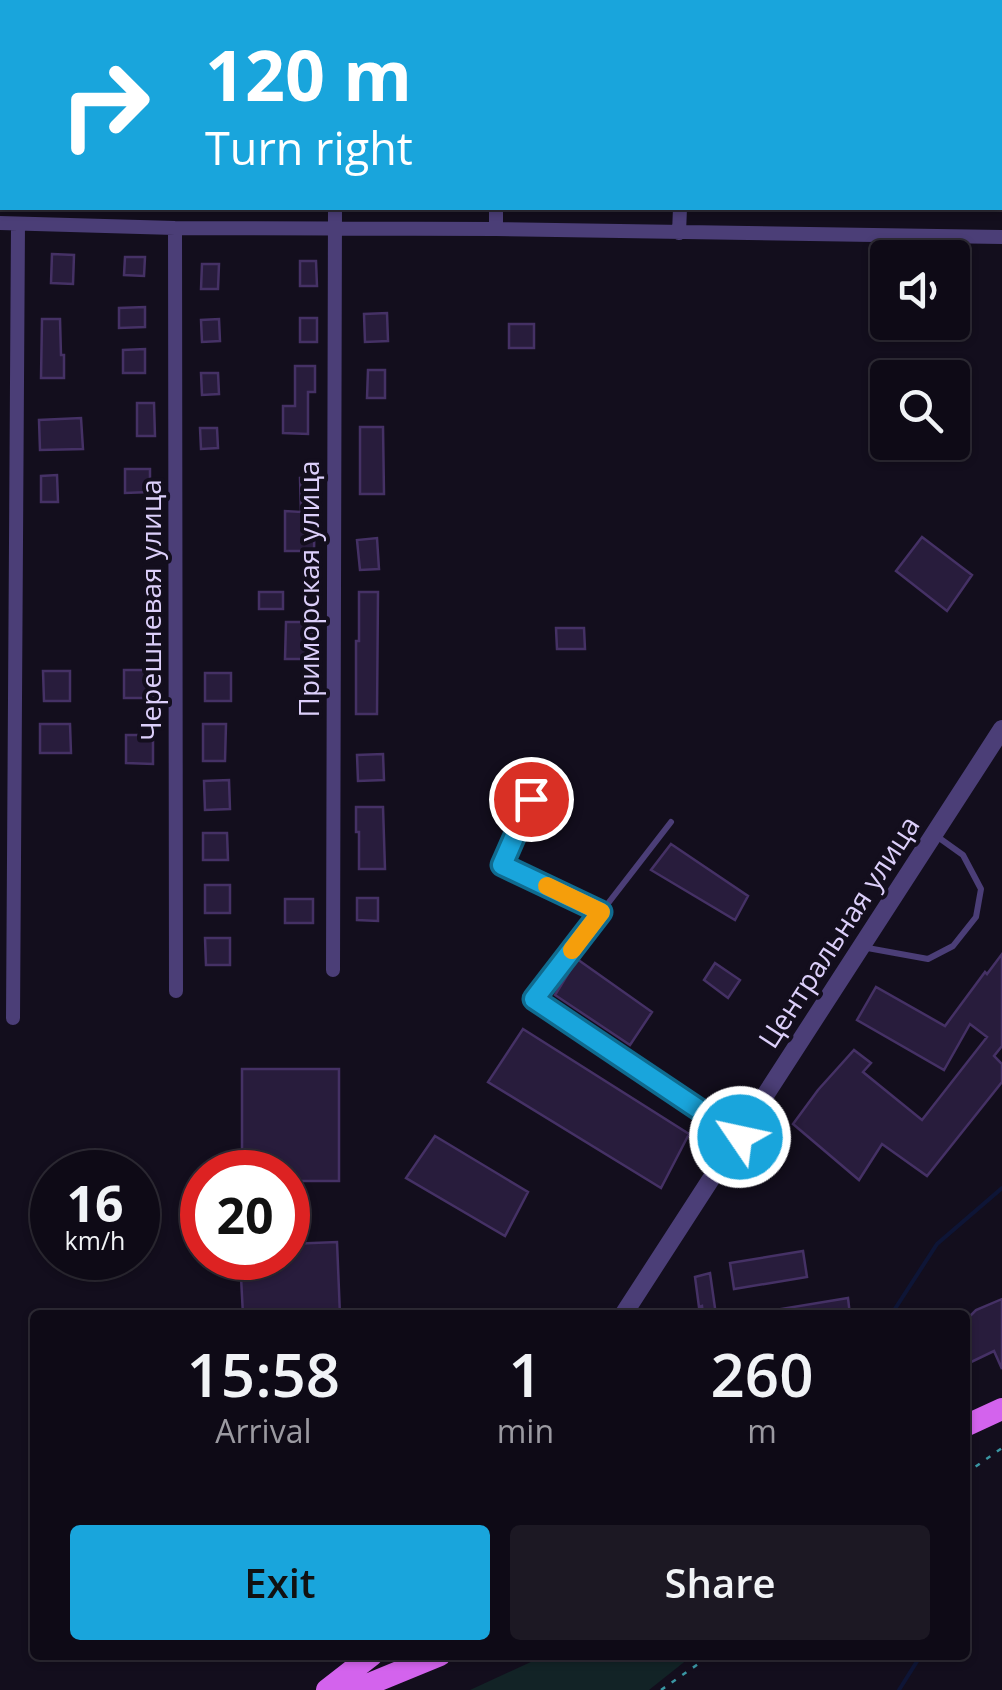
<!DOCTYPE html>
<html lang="en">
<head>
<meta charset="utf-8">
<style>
  :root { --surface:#0e0a16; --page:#1c1823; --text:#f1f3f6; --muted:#9b9aa1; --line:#2e2b35; --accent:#19a5dc }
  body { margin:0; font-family:"Open Sans",sans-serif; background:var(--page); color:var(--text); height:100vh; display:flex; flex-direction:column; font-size:38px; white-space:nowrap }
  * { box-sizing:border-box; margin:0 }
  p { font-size:32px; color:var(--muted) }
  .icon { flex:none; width:55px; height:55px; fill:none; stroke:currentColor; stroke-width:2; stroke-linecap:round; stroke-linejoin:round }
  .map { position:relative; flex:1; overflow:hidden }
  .side { position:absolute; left:30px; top:1310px; width:940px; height:350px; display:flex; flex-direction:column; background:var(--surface); border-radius:10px; box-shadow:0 2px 8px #0004,0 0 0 2px var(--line) }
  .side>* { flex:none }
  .banner { position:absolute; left:0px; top:0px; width:1002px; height:210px; box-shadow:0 2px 8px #0004,0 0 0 2px var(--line); background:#19a5dc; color:#fff; overflow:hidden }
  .tools { position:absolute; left:870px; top:240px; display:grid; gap:20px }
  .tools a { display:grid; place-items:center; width:100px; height:100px; border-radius:10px; background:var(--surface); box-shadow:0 2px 8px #0004,0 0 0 2px var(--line); font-size:50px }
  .speed { position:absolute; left:30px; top:1150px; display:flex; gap:20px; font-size:50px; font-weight:700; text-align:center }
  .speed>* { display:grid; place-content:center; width:130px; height:130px; border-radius:50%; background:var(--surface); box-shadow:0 2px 8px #0004,0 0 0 2px var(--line); line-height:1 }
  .speed small { font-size:25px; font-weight:400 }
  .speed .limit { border:15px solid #d22; background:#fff; color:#111 }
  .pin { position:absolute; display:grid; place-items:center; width:85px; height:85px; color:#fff; margin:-42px; border:5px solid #fff; border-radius:50%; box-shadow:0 2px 10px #0007 }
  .me { position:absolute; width:110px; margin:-55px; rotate:304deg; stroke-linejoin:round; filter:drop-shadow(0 0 8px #0008) }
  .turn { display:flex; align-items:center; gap:35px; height:210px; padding:0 40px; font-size:45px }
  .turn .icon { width:130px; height:130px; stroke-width:2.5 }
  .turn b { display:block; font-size:70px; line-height:85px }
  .eta { display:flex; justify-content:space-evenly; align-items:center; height:170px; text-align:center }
  .eta b { font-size:60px; font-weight:600; line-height:70px }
  .action { display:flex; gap:20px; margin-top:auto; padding:20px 40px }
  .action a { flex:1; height:115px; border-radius:10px; background:var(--accent); color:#111; font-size:40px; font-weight:600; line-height:115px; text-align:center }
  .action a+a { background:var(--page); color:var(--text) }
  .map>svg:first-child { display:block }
  .green { fill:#122326 }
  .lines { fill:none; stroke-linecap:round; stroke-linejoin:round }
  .stream { stroke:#0e1536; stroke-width:4 }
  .building { fill:#281c3c; stroke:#453165; stroke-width:2.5 }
  .path { stroke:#3a96a3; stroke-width:2.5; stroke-dasharray:5 8; stroke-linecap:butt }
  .service { stroke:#4b3e77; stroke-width:6 }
  .minor { stroke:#4b3e77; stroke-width:14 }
  .tertiary { stroke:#4b3e77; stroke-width:18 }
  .primary { stroke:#d363ed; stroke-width:22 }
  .route-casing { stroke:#106b8f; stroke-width:25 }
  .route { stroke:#19a5dc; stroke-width:18 }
  .slow { stroke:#f59e0b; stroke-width:18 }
  .labels { text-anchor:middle; stroke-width:8; stroke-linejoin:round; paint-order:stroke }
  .street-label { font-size:28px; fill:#dccffa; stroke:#130e1d }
</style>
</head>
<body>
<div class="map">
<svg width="1002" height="1690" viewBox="0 0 1002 1690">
  <rect width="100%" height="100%" fill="#130e1d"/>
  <path class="green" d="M546 1655H693L649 1690H470Z"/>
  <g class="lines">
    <path class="stream" d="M891 1315 937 1244 1002 1188
      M965 1561 968 1565 965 1571
      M899 1690 921 1655"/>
  </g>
  <path class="building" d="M52 254 74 255 73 284 51 283Z
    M125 257H145L144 276 124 275Z
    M300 261H316L317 286H300Z
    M202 264H219L218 289H201Z
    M145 307V327L119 328V308Z
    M387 313 388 341 365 342 364 314Z
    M300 318H317V342H300Z
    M42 319H60L61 355H64V378H41Z
    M219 319 220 341 202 342 201 320Z
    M509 324H534V348H509Z
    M145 349V373H123V350Z
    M295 366H315V392H308V434L283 433V406H295Z
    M368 370H385V398H367Z
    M201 373H218L219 394 202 395Z
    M137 403H154L155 436H137Z
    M81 418 83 449 40 450 39 420Z
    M360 427H383L384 494H360Z
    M200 428H217L218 448 201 449Z
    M125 469H150V492L125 493Z
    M57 475 58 502H41V476Z
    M318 477V503H315L314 551H285V511L301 512 300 478Z
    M922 537 972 575 947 611 896 571Z
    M377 538 379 569 360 570 357 540Z
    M259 592H283V609H259Z
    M359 592H378L377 714H356V641H359Z
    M286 622H313V659H285Z
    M556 628H584L585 649H557Z
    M124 670H153V698H124Z
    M43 671H70V701H44Z
    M205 673H231V701H205Z
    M40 724H70L71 753H40Z
    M203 724H226L225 761H203Z
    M126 735H153V764L126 763Z
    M383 754 384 780 358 781 357 755Z
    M229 780 230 809 205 810 204 781Z
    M356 807H383L385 869H359V832H356Z
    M203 833H227L228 860H203Z
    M671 844 748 896 735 920 651 870Z
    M205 885H230V913H205Z
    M357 898H378V921L357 920Z
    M285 899H313V923H285Z
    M205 938H230V965H206Z
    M1002 954V1046L994 1056 1002 1064V1082L927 1176 882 1144 859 1180 793 1124 818 1090 854 1050 871 1063 863 1072 922 1120 987 1037 970 1024 944 1070 857 1020 876 987 945 1026 985 972 987 974Z
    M577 959 652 1012 630 1045 555 995Z
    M715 963 740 980 728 998 704 980Z
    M523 1029 689 1134 661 1188 488 1082Z
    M242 1069H339V1181H288V1172H242Z
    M435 1136 528 1192 505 1236 406 1178Z
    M337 1242 340 1315H243L240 1258H288V1244Z
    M803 1251 807 1277 734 1289 730 1263Z
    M710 1273 716 1315H703L702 1306 699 1307 695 1277Z
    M848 1298 850 1315H781V1309Z
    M1002 1299V1369L994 1351 965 1365V1321L976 1310Z"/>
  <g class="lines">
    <path class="path" d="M965 1474 1002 1448
      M661 1690 711 1655"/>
    <path class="service" d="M531 799 503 865 601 912
      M671 822 534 999 734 1134
      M862 947 928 959 953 946 976 917 981 889 963 855 935 835"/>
    <path class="minor" d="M336 2V0
      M497 2V0
      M683 2V0
      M0 223 175 228 496 229 1002 237
      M175 228 176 991
      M496 229V208
      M679 233 680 208
      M333 970 335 208
      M13 1018 18 224"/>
    <path class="tertiary" d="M623 1315 1002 729"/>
    <path class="primary" d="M965 1426 1002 1409
      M327 1690 372 1655
      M355 1690 440 1655"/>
  </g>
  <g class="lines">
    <g class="route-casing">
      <path id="route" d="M531 799 502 865 601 912 534 999 740 1137"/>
    </g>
    <use href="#route" class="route"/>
    <path class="slow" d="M547 886 601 912 572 950"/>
  </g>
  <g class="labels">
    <g class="street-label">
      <text transform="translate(309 589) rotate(-90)" y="10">Приморская улица</text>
      <text transform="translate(151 610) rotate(-90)" y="10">Черешневая улица</text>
      <text transform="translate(839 932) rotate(-57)" y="10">Центральная улица</text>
    </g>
  </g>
</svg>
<div class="tools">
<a><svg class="icon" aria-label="sound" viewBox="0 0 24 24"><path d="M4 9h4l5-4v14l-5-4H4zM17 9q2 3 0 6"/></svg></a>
<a><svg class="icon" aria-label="search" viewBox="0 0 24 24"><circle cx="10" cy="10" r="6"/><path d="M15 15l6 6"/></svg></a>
</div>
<div class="speed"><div>16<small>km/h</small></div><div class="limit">20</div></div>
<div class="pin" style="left:531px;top:799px;background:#d93025"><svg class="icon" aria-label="arrive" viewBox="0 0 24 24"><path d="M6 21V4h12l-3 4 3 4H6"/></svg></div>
<svg class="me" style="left:740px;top:1137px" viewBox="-20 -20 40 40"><circle r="17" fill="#19a5dc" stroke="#fff" stroke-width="3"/><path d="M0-11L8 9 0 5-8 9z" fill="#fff"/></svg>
<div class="banner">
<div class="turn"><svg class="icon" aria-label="right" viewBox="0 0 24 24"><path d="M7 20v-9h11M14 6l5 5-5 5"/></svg><div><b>120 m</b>Turn right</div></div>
</div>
<section class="side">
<div class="eta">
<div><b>15:58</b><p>Arrival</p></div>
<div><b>1</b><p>min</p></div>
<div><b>260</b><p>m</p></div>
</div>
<div class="action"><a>Exit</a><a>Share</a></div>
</section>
</div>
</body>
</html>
